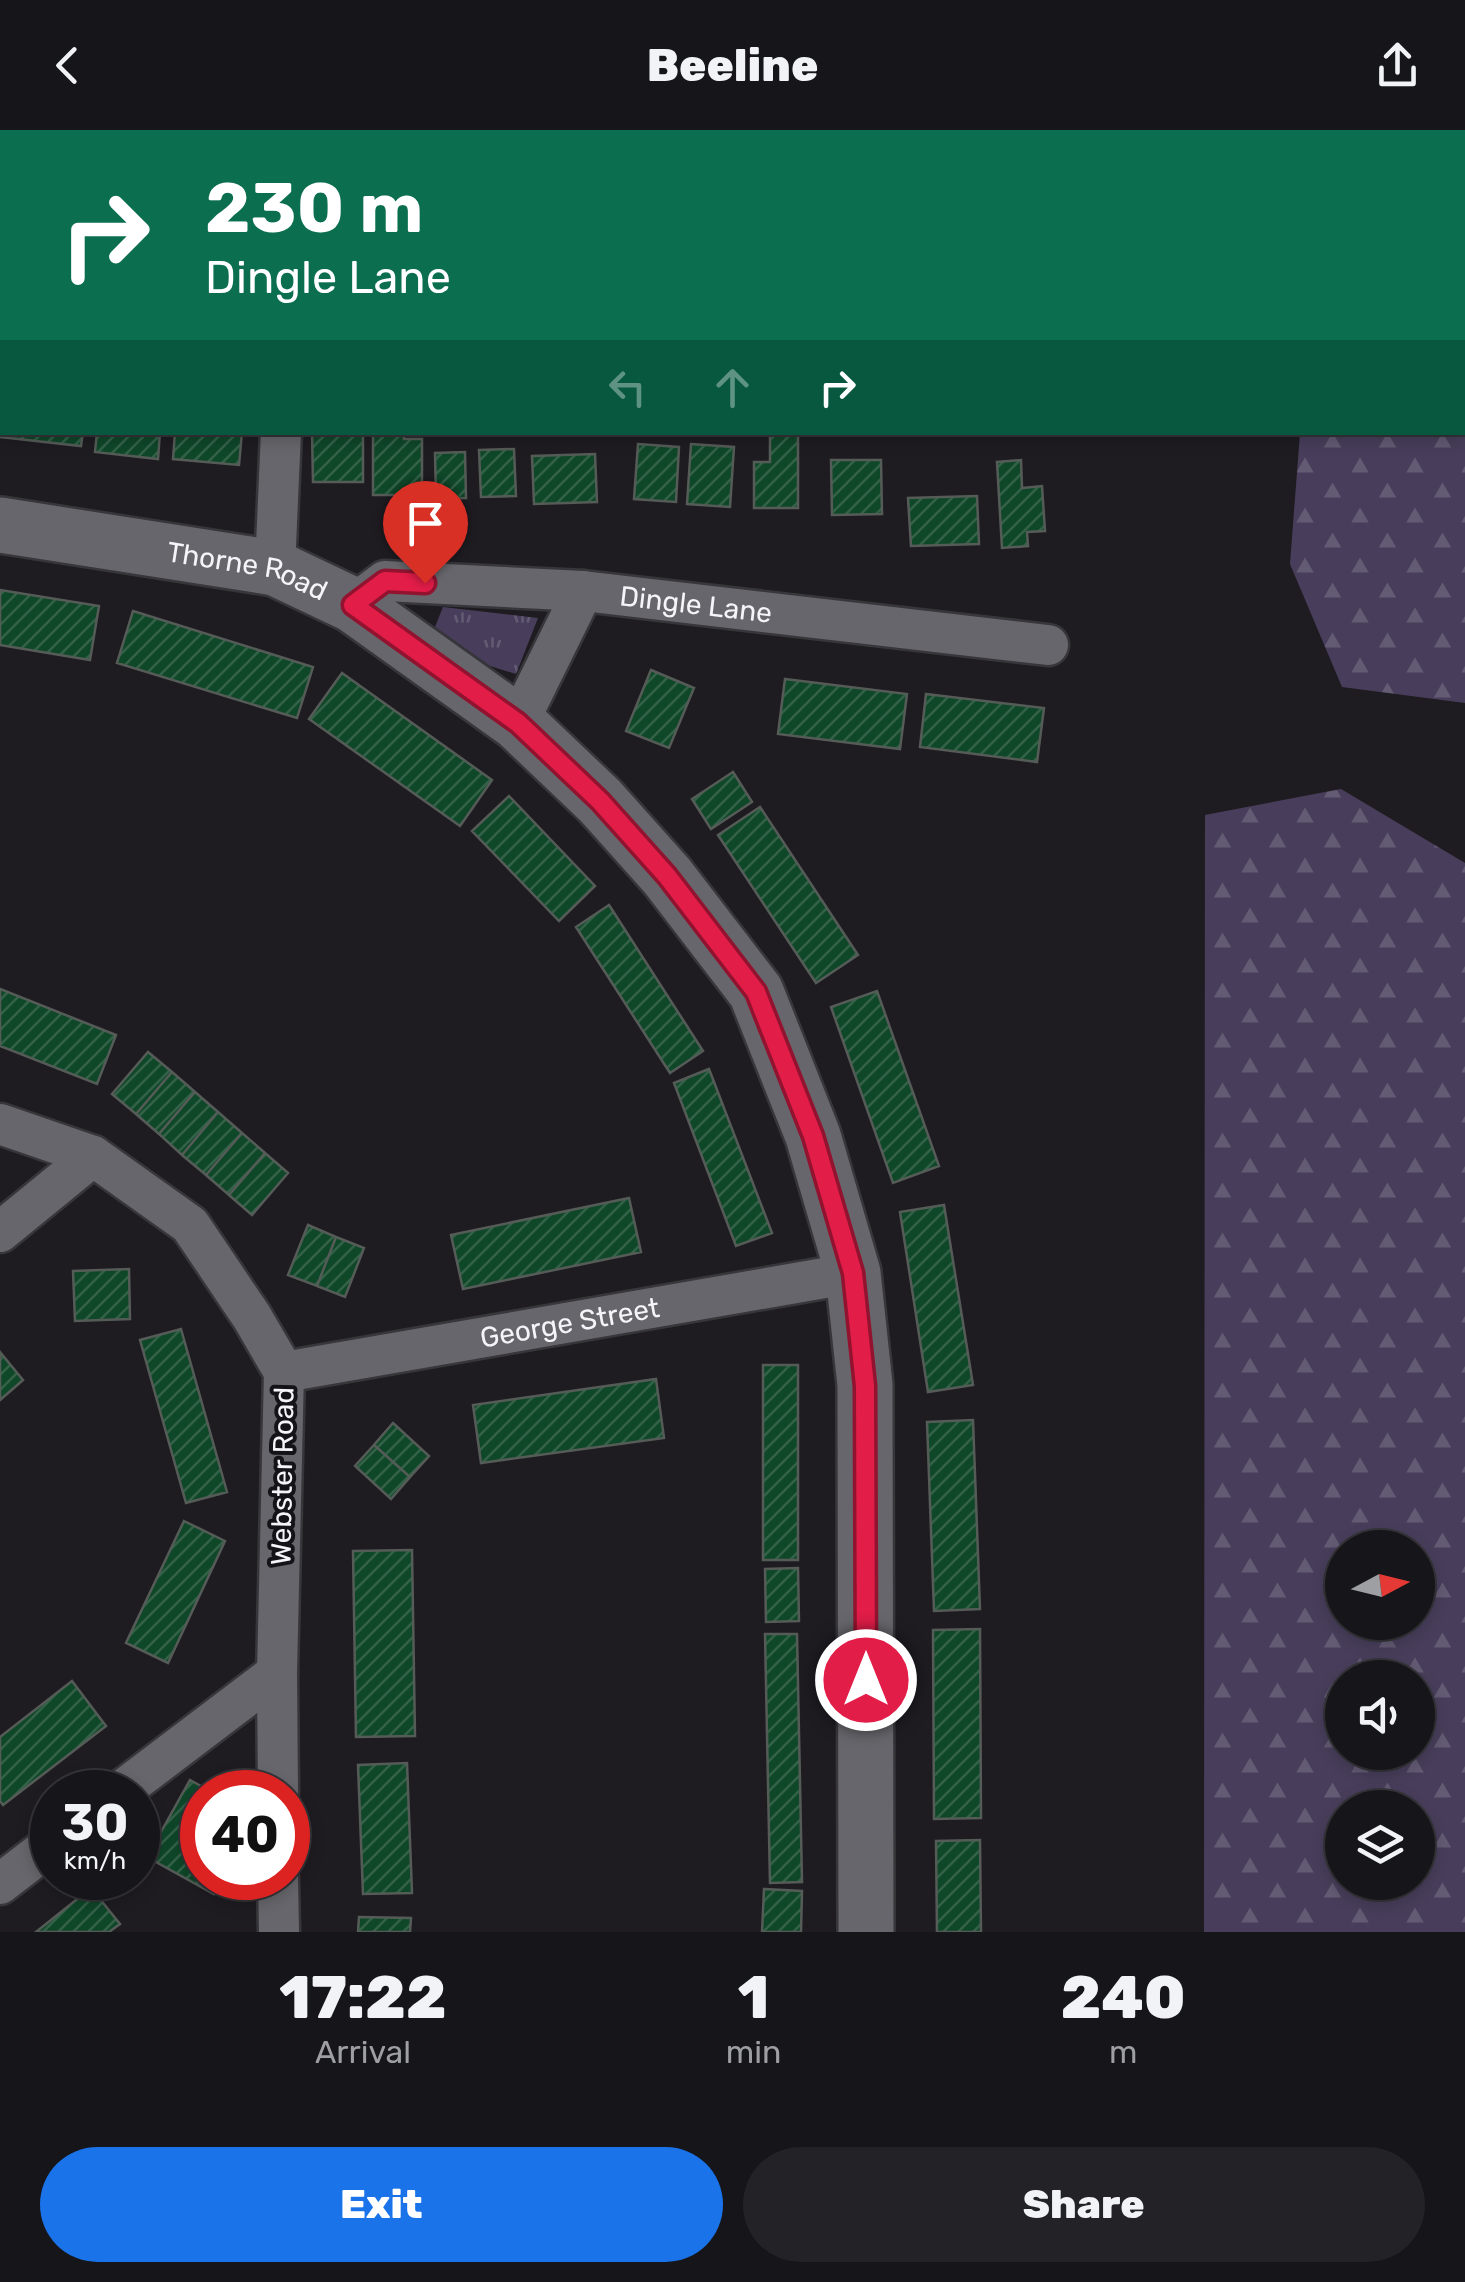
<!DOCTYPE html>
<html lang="en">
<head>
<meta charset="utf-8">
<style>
  :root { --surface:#161519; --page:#232226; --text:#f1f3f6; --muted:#9e9fa2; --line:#353438; --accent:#1a73e8 }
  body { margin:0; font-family:Rubik,sans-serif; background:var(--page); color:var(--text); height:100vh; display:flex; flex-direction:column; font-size:38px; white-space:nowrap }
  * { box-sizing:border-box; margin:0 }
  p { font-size:32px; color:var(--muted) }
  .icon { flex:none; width:55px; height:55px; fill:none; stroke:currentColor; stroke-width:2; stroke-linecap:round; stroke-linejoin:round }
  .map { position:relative; height:1802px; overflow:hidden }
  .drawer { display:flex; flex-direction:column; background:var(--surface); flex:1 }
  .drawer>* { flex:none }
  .top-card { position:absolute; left:0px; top:0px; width:1465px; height:305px; box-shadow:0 5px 15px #0003,0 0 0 2px var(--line); background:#0b6e4f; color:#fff; overflow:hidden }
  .needle { width:65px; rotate:83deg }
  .tools { position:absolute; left:1325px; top:1400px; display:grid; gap:20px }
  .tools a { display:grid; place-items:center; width:110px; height:110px; border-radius:50%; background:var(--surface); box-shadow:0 5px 15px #0003,0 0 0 2px var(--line); font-size:50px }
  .speed { position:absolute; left:30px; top:1640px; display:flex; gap:20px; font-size:50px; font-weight:700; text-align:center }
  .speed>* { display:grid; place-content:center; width:130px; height:130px; border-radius:50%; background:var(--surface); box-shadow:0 5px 15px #0003,0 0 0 2px var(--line); line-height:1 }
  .speed small { font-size:25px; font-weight:400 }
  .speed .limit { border:15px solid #d22; background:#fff; color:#111 }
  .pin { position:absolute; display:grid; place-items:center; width:85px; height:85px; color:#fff; margin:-102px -42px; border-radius:50% 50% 50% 0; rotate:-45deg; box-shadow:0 0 10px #0007 }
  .pin .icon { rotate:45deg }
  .me { position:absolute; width:110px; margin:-55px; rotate:0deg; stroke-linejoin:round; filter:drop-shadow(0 0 8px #0008) }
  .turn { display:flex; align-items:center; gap:35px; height:210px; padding:0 40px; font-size:45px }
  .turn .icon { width:130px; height:130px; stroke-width:2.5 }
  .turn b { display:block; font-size:70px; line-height:85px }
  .lanes { display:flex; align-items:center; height:95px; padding:0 40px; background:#0003; justify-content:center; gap:50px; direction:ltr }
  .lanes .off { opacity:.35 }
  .eta { display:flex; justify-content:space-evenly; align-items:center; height:170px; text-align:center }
  .eta b { font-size:60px; font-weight:800; line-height:70px }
  .cta { display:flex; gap:20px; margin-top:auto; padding:20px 40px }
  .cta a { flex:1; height:115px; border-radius:60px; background:var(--accent); color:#fff; font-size:40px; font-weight:800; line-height:115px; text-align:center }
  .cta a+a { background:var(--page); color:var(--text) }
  header { display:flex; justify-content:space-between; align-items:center; height:130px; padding:0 40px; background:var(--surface); font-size:45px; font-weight:800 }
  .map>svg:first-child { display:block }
  .grass { fill:url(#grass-tufts) }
  .forest { fill:url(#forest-firs); fill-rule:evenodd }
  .building { fill:url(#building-hatch); stroke:#555c57; stroke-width:2.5 }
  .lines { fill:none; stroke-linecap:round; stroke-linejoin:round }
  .street-casing { stroke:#37363a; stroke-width:45 }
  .secondary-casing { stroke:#37363a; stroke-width:60 }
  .street { stroke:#67666c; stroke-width:40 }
  .secondary { stroke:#67666c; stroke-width:55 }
  .route-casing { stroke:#92132f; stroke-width:25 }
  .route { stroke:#e11d48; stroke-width:18 }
  .labels { text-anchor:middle; stroke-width:8; stroke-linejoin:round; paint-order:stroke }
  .street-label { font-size:28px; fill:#f5f4f8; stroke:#141318 }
</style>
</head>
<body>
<header><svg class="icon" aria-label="back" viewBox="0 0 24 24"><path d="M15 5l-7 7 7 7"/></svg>Beeline<svg class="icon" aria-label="share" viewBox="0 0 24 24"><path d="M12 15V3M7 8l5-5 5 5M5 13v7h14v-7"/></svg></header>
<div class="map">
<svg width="1465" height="1802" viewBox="0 0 1465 1802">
  <defs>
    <pattern id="grass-tufts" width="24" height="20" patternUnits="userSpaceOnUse" patternTransform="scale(2.5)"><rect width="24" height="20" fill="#483e5b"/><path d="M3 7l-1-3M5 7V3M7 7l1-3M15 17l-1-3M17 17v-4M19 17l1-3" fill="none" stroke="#635a73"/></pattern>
    <pattern id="forest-firs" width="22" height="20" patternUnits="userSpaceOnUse" patternTransform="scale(2.5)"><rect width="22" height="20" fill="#483e5b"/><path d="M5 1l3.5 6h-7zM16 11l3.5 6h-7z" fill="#635a73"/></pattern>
    <pattern id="building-hatch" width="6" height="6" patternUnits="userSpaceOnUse" patternTransform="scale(2.5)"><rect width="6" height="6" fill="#0f4729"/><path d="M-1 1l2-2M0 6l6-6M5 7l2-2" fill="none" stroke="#336249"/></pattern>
  </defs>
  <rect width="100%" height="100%" fill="#1e1c21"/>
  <path class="grass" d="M443 477 538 488 516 544 490 536 435 497Z"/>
  <path class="forest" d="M1247 0H1465V573L1342 557 1290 434 1300 303 1462 302V2Z
    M1341 659 1465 733V1802H1204L1205 685ZM1342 1418H1418V1492H1342ZM1342 1548H1418V1622H1342ZM1342 1678H1418V1752H1342Z"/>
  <path class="building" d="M2 247V302H83L81 316 0 307Z
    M97 302H160L158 329 95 322Z
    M175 302H242L239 335 173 329Z
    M312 302H363V352H313Z
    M373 302H404V309H422V365H373Z
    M770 302H798V378H754V332H770Z
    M638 314 679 317 676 372 634 369Z
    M691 314 734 317 730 377 687 374Z
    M514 319 516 366 481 367 479 320Z
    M465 322 466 368 436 369 435 323Z
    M595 324 597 372 534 374 532 326Z
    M831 330H881L882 384 832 385Z
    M1021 330 1022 358 1042 356 1045 401 1027 402 1028 416 1002 418 997 332Z
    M977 366 979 414 911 416 908 368Z
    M0 460 99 476 90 530 0 515Z
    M133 481 313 537 297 588 117 533Z
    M651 540 694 558 669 618 626 601Z
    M342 543 492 650 460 696 309 589Z
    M785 549 907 564 900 619 778 604Z
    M926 564 1044 578 1037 632 920 617Z
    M733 642 752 672 711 699 692 669Z
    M509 666 595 756 559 791 472 701Z
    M760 677 858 825 816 853 718 705Z
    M609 775 703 921 670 943 576 797Z
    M0 859 116 905 97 954 0 916Z
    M877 861 939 1036 893 1053 831 877Z
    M148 922 172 942 136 984 112 964Z
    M709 939 772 1103 736 1116 674 953Z
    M172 942 195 962 159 1004 136 984Z
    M195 962 218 982 182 1025 159 1004Z
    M218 982 242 1003 206 1045 182 1025Z
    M242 1003 265 1023 229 1065 206 1045Z
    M265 1023 288 1043 252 1085 229 1065Z
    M629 1068 641 1122 463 1159 451 1105Z
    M944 1075 973 1255 928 1262 900 1082Z
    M308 1095 336 1107 317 1156 288 1145Z
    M336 1107 364 1118 345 1167 317 1156Z
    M129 1139 130 1189 75 1191 73 1141Z
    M181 1199 227 1362 186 1373 140 1210Z
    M0 1222 23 1250 0 1270Z
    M763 1235H798V1430H763Z
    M656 1249 664 1308 481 1333 473 1275Z
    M973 1290 980 1479 934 1481 927 1292Z
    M393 1293 429 1326 410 1347 374 1315Z
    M374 1315 410 1347 391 1369 355 1336Z
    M184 1391 225 1411 168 1533 126 1513Z
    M412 1420 415 1606 356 1607 353 1421Z
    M798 1438 799 1491 766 1492 765 1439Z
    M980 1499 981 1688 934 1689 933 1500Z
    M765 1504H797L802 1752 770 1753Z
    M72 1551 106 1596 3 1675 0 1671V1607Z
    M407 1633 412 1763 363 1764 358 1635Z
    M190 1650 212 1662H202V1748H224L214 1764 147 1727Z
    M980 1710 981 1802H937L936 1711Z
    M91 1758 120 1794 109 1802H36Z
    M764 1759 802 1761 801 1802H762Z
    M359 1787 411 1788 410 1802H358Z"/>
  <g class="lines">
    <g class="street-casing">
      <g id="street">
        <path d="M296 2V0"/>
        <path d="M275 438 281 302"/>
        <path id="s1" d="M353 475 385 451 583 461 1048 515"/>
        <path d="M518 593 583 461"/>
        <path d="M0 994 93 1026 190 1095 252 1187 284 1242 277 1543 278 1662"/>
        <path d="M0 1102 93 1026"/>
        <path id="s2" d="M284 1242 853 1143"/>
        <path d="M120 1662 277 1543"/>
        <path d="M278 1748 279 1802"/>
        <path d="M0 1754 52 1714"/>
      </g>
    </g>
    <g class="secondary-casing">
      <g id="secondary">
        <path id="s3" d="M0 395 275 438 353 475 518 593 600 671 667 746 756 862 813 1006 853 1143 865 1255 866 1802"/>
      </g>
    </g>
    <use href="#street" class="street"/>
    <use href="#secondary" class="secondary"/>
  </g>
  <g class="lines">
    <g class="route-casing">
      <path id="route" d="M425 453 385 451 353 475 518 593 600 671 667 746 756 862 813 1006 853 1143 865 1256 866 1550"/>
    </g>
    <use href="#route" class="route"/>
  </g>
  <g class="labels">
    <g class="street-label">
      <text dy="10" stroke="none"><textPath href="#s3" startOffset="252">Thorne Road</textPath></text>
      <text dy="10" stroke="none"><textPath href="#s1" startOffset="352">Dingle Lane</textPath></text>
      <text dy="10" stroke="none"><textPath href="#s2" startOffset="290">George Street</textPath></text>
      <text transform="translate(282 1346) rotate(-89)" y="10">Webster Road</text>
    </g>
  </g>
</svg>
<div class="tools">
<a><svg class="needle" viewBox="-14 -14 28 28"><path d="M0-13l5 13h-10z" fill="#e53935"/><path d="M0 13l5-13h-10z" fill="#9e9fa2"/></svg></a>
<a><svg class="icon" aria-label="sound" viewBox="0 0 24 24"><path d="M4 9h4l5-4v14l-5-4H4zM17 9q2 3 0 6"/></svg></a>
<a><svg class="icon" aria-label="layers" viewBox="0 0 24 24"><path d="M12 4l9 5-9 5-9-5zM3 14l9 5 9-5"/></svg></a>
</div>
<div class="speed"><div>30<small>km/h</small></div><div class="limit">40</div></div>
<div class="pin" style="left:425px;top:453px;background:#d93025"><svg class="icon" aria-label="arrive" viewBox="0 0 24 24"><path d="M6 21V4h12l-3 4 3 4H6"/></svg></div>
<svg class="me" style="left:866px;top:1550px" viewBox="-20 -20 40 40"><circle r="17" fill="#e11d48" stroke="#fff" stroke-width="3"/><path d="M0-11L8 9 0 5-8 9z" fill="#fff"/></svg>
<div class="top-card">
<div class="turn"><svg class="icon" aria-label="right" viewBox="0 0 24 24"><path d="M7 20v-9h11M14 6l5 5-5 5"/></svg><div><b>230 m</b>Dingle Lane</div></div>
<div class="lanes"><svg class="icon off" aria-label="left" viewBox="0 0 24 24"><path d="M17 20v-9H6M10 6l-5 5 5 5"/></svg><svg class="icon off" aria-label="ahead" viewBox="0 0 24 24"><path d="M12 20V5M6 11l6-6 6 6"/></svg><svg class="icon" aria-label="right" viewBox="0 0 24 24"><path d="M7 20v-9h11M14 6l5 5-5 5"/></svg></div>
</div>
</div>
<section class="drawer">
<div class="eta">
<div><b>17:22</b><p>Arrival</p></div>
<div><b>1</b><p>min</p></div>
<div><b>240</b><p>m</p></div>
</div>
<div class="cta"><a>Exit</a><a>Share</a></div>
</section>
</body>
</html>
